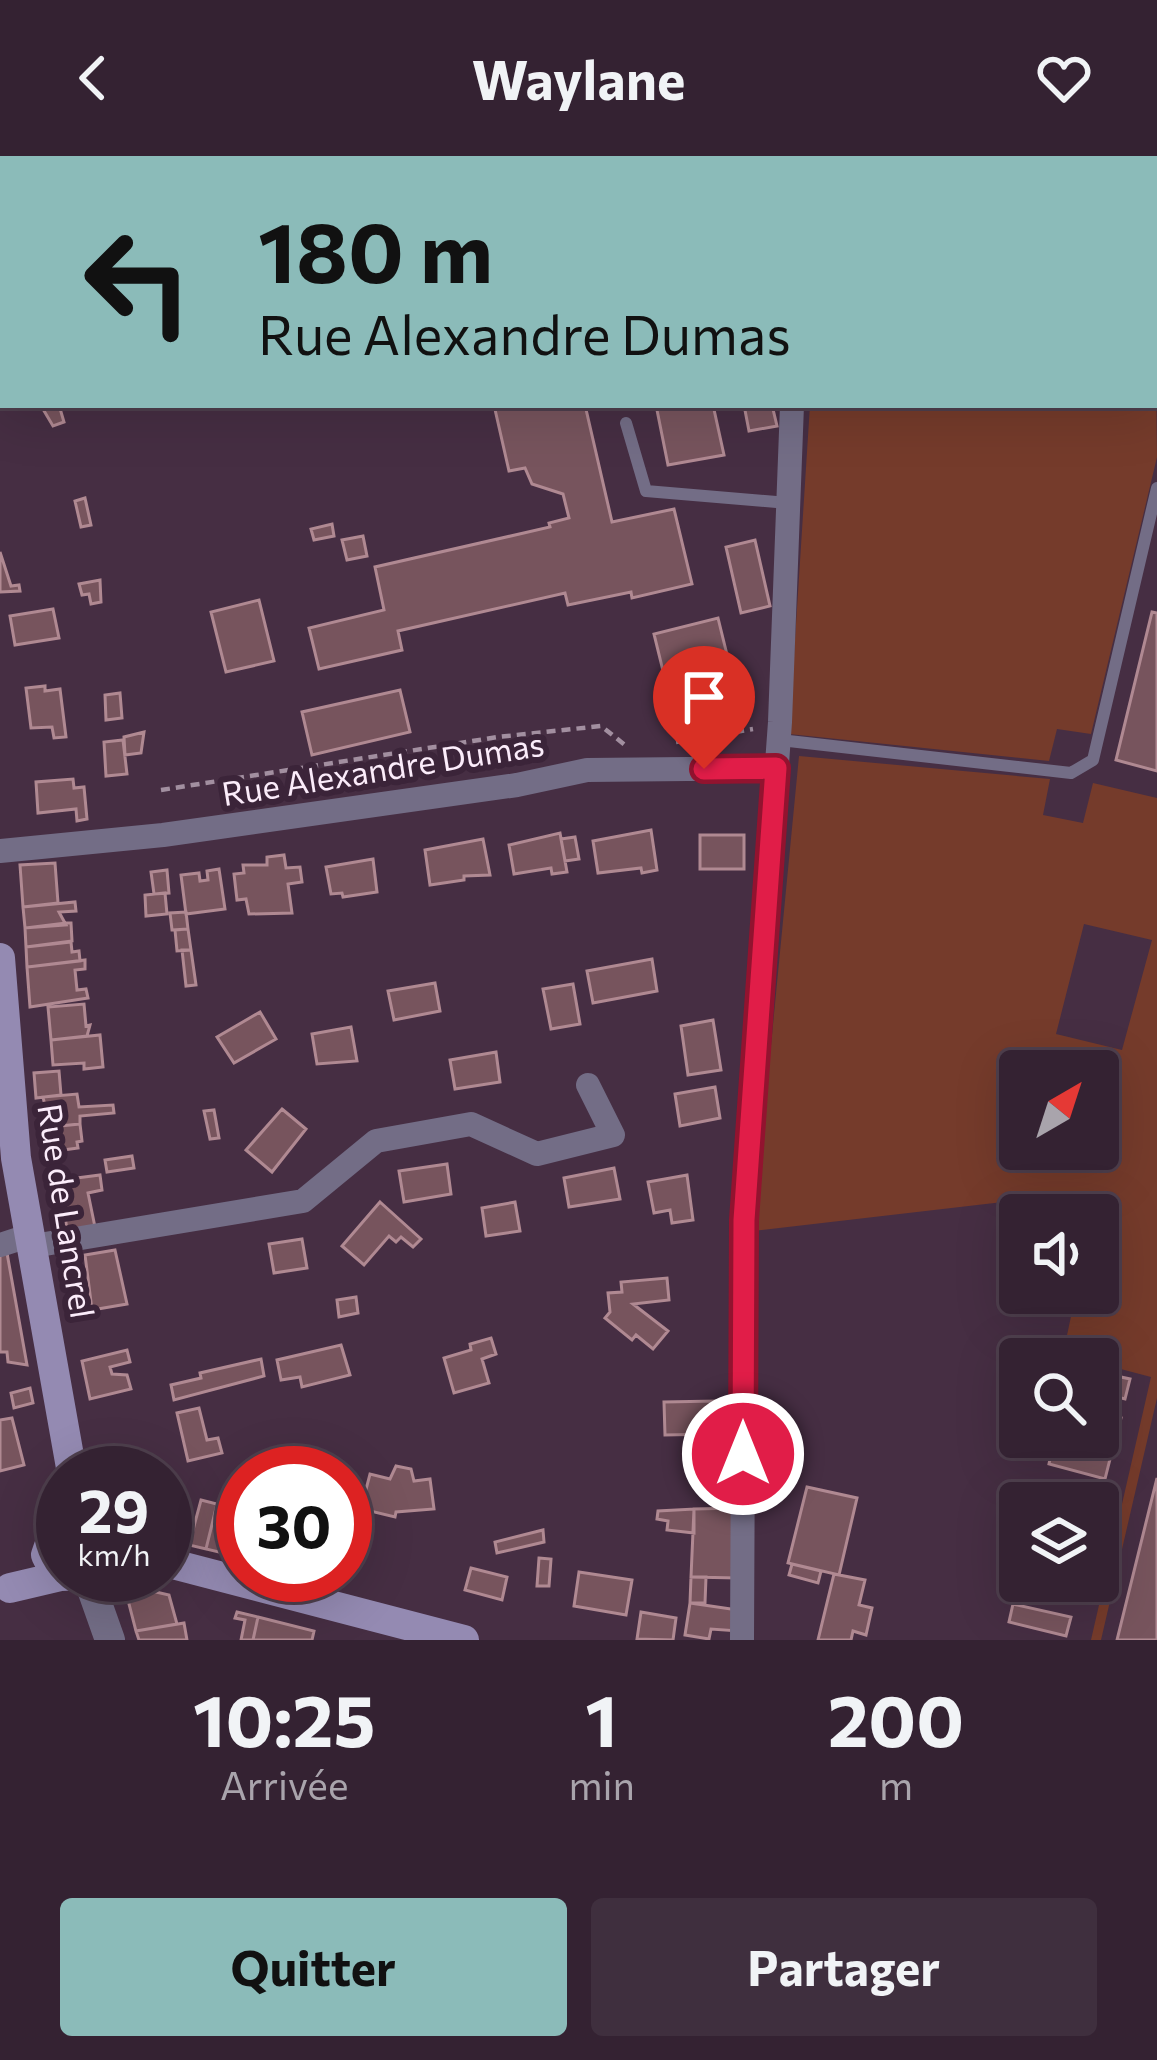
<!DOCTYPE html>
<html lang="fr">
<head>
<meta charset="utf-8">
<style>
  :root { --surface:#342232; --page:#3f2f3e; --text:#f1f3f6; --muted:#a9a4ac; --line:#4e3f4d; --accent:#8bbbb9 }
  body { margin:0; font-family:Commissioner,sans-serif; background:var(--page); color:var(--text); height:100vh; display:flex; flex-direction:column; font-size:45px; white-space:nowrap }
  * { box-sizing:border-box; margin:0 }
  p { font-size:39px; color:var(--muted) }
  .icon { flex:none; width:66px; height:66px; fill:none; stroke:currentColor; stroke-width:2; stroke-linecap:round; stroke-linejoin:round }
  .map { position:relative; height:1484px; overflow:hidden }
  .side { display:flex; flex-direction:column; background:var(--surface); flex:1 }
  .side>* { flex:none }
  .top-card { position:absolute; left:0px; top:0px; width:1158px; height:252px; box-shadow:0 12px 48px #0002,0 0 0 3px var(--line); background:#8bbbb9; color:#111; overflow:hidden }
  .needle { width:78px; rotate:39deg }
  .controls { position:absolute; left:999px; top:894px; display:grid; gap:24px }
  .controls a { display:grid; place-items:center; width:120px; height:120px; border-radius:12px; background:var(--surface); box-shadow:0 12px 48px #0002,0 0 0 3px var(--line); font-size:60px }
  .speed { position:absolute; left:36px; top:1290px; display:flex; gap:24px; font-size:60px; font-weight:700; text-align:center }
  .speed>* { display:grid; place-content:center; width:156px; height:156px; border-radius:50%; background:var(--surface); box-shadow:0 12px 48px #0002,0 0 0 3px var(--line); line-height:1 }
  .speed small { font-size:30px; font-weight:400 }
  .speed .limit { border:18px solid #d22; background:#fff; color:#111 }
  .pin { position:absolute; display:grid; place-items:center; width:102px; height:102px; color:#fff; margin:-123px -51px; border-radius:50% 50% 50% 0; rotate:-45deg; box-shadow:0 0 12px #0007 }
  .pin .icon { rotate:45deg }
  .me { position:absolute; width:132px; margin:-66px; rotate:0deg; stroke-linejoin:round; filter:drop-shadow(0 0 9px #0008) }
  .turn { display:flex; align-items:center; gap:42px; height:252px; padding:0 60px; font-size:54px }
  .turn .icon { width:156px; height:156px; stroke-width:2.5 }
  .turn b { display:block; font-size:84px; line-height:102px }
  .eta { display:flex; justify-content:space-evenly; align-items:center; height:204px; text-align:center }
  .eta b { font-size:72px; font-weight:700; line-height:84px }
  .button { display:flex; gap:24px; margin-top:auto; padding:24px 60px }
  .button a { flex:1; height:138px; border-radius:12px; background:var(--accent); color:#111; font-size:48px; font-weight:700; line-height:138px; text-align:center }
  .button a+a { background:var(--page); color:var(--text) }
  header { display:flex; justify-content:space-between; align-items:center; height:156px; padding:0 60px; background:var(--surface); font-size:54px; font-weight:700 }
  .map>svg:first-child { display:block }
  .green { fill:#753b2b; fill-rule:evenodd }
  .building { fill:#77545d; stroke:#b08992; stroke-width:3 }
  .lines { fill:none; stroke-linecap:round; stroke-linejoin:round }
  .path { stroke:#a28fa0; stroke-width:4.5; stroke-dasharray:9 6; stroke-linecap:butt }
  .service { stroke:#736d86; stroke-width:12 }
  .minor { stroke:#736d86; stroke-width:24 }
  .tertiary { stroke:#736d86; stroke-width:30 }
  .secondary { stroke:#948ab2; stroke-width:30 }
  .route-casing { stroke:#92132f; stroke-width:30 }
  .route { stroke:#e11d48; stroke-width:21 }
  .labels { text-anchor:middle; stroke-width:12; stroke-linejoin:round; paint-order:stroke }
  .street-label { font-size:33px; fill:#fbecfa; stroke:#3b2439 }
</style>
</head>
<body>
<header><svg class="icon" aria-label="back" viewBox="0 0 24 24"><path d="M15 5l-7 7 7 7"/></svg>Waylane<svg class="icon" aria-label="heart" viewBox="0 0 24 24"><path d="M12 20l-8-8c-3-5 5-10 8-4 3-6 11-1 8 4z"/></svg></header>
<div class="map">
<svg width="1157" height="1484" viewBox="0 0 1157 1484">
  <rect width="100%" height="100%" fill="#462e43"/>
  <path class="green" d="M825 0H1157V84L1155 3H824Z
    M1155 111 1157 301 1091 578 1057 573 1049 605 789 578 810 249H1155Z
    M799 600 1050 623 1043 659 1083 667 1093 627 1157 642V1242L1101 1484H1091L1151 1221 1098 1207V1203L1063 1198 1076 1137H1098V1059H1094L1099 1035 753 1075ZM1084 768 1152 784 1122 894 1056 878ZM1020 915H1098V993H1020Z"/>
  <path class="building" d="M51 249H59L64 266 53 270 43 253Z
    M494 249H585L612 366 674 353 692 428 632 442 631 436 568 449 565 437 398 475 402 494 319 513 309 472 384 454 375 411 550 371 549 367 569 362 563 338 532 328 525 312 509 315Z
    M656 249H713L724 299 668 309Z
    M744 249H772L777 270 749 275Z
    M85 342 91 369 81 371 75 345Z
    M332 368 334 380 314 384 311 373Z
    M363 380 367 400 347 404 342 384Z
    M755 384 770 450 741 457 726 391Z
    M0 396 11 430 19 429 20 435 0 436Z
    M100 424 101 446 91 448 89 438 82 439 79 428Z
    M259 444 274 505 226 516 211 456Z
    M53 453 59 482 15 489 10 460Z
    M1152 456 1157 457V615L1116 604Z
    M718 462 743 564 679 580 654 478Z
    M45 530V535L60 533 66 581 54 582 52 571 31 572 26 532Z
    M400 534 410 576 312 599 302 556Z
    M120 537 122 562 106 564 105 539Z
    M144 576 141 597 125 599 124 581Z
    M123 584 127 618 106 620 104 586Z
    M73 623 74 632 84 631 87 663 77 665 76 653 38 657 36 626Z
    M651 674 657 714 642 717 641 712 598 717 593 685Z
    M560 677 567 716 552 718 551 712 514 718 509 689Z
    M700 679H744V713H700Z
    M575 681 579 703 565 705 561 683Z
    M483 683 490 719 464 720V724L430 729 425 694Z
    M284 699 286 712 300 711 302 726 288 728 292 757 249 758 246 743 237 744 234 718 244 717 243 709H267V701Z
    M373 703 377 736 343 741 342 737 331 738 326 711Z
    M55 707 58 747 23 751 20 709Z
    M219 713 225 753 186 758 181 719 199 717 200 725 208 724 207 715Z
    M167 714 169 737 154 738 151 716Z
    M165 737 167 758 146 760 145 739Z
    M75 746 76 755 59 756 66 769 25 772 23 751Z
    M186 756 188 773 172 774 170 757Z
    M66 767H71L72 785 26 791 25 772Z
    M188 773 191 794 177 795 175 774Z
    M71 786 72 796 79 795 80 805 27 811 26 791Z
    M182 794H191L196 829 186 830Z
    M652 803 657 835 593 847 587 815Z
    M85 804V813L75 814 77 834 86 833 88 842 30 851 27 811Z
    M435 827 440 855 394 864 388 835Z
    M573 828 580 868 551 873 543 833Z
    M84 848 86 870 90 869 87 880 51 884 48 851Z
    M260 856 276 883 234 907 217 881Z
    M713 864 721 914 688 919 681 870Z
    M351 871 357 905 317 908 312 878Z
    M100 879 103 911 84 913V907L53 909 51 884Z
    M496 896 500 926 455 933 450 904Z
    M59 915 61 939 36 942 34 917Z
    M715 931 720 962 680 970 675 938Z
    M77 938 79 951 113 949 114 957 80 960V968L50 971 43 941Z
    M282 953 306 973 272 1016 246 994Z
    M214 954 219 982 210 983 204 955Z
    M80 968 82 985 77 986 78 992 63 994 62 989H52L50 971Z
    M132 1000 134 1012 107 1016 105 1004Z
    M447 1008 451 1038 404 1046 399 1015Z
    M614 1012 620 1043 569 1051 564 1022Z
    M100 1019 102 1034 88 1037 95 1071 67 1076 61 1024Z
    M687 1019 693 1064 672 1067 670 1054 654 1057 648 1026Z
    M380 1046 421 1083 413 1091 401 1081 396 1086 389 1080 364 1109 342 1090Z
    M515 1046 520 1075 486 1080 482 1052Z
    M302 1083 307 1112 274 1117 269 1088Z
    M115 1094 127 1148 92 1154 85 1099Z
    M7 1097 27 1209 8 1206 7 1196H0V1099Z
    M667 1122 669 1144 633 1148 668 1175 653 1193 636 1179 632 1184 605 1162 610 1156 608 1137 622 1136 621 1126Z
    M356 1141 358 1157 339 1161 337 1144Z
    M491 1182 496 1198 482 1203 489 1227 454 1237 444 1202 471 1194 470 1188Z
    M341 1189 350 1219 302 1231 300 1221 281 1224 277 1204Z
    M127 1194 130 1206 110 1211 112 1218 127 1219 131 1233 90 1243 82 1205Z
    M261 1203 264 1220 174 1244 171 1229 201 1222 200 1217Z
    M1098 1216 1130 1223 1125 1243 1098 1236Z
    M30 1232 33 1247 14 1252 11 1237Z
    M716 1245 717 1278 665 1279 664 1246Z
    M199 1252 207 1284 218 1282 222 1297 188 1305 177 1257Z
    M1098 1257 1121 1262 1116 1282 1098 1278Z
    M12 1262 24 1309 0 1315V1264Z
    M1053 1289 1110 1303 1105 1323 1049 1308Z
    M396 1310 411 1313 414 1325 430 1323 434 1353 396 1356 395 1361 370 1355 363 1345 370 1318 390 1323Z
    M1157 1322V1484H1117Z
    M1044 1328 1100 1342 1098 1350V1347H1039Z
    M807 1331 857 1342 839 1419 788 1407Z
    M201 1344 217 1348 206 1393 189 1389Z
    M217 1348 233 1352 223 1397 206 1393Z
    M739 1352 737 1422 691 1421 694 1353Z
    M694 1353V1377L667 1374 668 1365 657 1363 658 1355Z
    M543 1374 544 1386 497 1397 495 1386Z
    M539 1402 551 1403 549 1430H537Z
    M792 1408 821 1415 818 1427 789 1419Z
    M471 1412 507 1421 502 1444 465 1434Z
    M579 1416 632 1424 626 1459 574 1450Z
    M1020 1416V1425H1079L1076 1440 1018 1427Z
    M834 1418 865 1424 859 1449 872 1452 866 1479 853 1475 851 1484H818Z
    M691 1421H706L705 1447H690Z
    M143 1433 169 1439 177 1468 136 1475 128 1444Z
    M690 1447 738 1454V1475L711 1473 709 1483 685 1479Z
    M1013 1448 1071 1461 1066 1480 1009 1466Z
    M237 1456 258 1461 253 1484H241L245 1464 235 1462Z
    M641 1456 676 1462 673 1484 637 1483Z
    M258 1461 314 1475 312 1484H253Z
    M184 1467 187 1484H139L136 1475Z"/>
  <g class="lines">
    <path class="path" d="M809 3V0
      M676 586 753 573
      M161 634 498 581 601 570 625 589"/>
    <path class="service" d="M1155 98 1157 99
      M626 267 646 335 788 347
      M780 584 1071 617 1093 604 1157 332"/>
    <path class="minor" d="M675 3 676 0
      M0 695 163 679 517 629 587 614 776 612
      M0 1089 31 1079
      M33 1090 303 1045 376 985 471 968 537 998 613 979 588 929
      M742 1484 744 1064 780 566 792 249"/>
    <path class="tertiary" d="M87 1419 110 1484"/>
    <path class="secondary" d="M0 802 16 1002 72 1317
      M165 1406 464 1484
      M61 1420 54 1415 46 1399 63 1350
      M10 1432 61 1420 86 1419"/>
  </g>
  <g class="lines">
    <g class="route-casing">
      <path id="route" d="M704 613 776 612 744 1064 743 1298"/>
    </g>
    <use href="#route" class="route"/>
  </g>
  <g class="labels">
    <g class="street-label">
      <text transform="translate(383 613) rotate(-9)" y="12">Rue Alexandre Dumas</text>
      <text transform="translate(66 1055) rotate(81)" y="12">Rue de Lancrel</text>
    </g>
  </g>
</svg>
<div class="controls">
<a><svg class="needle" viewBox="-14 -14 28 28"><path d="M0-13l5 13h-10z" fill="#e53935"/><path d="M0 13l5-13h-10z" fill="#a9a4ac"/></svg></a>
<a><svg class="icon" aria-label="sound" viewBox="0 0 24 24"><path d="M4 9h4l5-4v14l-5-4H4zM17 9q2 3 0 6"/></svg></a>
<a><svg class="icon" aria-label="search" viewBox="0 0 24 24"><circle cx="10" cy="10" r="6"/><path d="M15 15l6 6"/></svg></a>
<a><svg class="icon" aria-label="layers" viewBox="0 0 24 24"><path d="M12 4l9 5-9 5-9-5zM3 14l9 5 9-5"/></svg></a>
</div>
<div class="speed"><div>29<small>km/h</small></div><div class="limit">30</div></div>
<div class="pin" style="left:704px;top:613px;background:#d93025"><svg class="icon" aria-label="arrive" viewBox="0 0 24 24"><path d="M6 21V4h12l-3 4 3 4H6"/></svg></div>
<svg class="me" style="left:743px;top:1298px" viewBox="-20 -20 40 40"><circle r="17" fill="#e11d48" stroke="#fff" stroke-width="3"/><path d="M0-11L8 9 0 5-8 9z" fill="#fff"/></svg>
<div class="top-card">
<div class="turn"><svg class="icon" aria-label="left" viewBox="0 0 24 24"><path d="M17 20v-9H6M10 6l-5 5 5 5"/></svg><div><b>180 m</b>Rue Alexandre Dumas</div></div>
</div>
</div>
<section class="side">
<div class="eta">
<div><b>10:25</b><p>Arrivée</p></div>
<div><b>1</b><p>min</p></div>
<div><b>200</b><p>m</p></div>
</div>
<div class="button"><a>Quitter</a><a>Partager</a></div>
</section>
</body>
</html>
